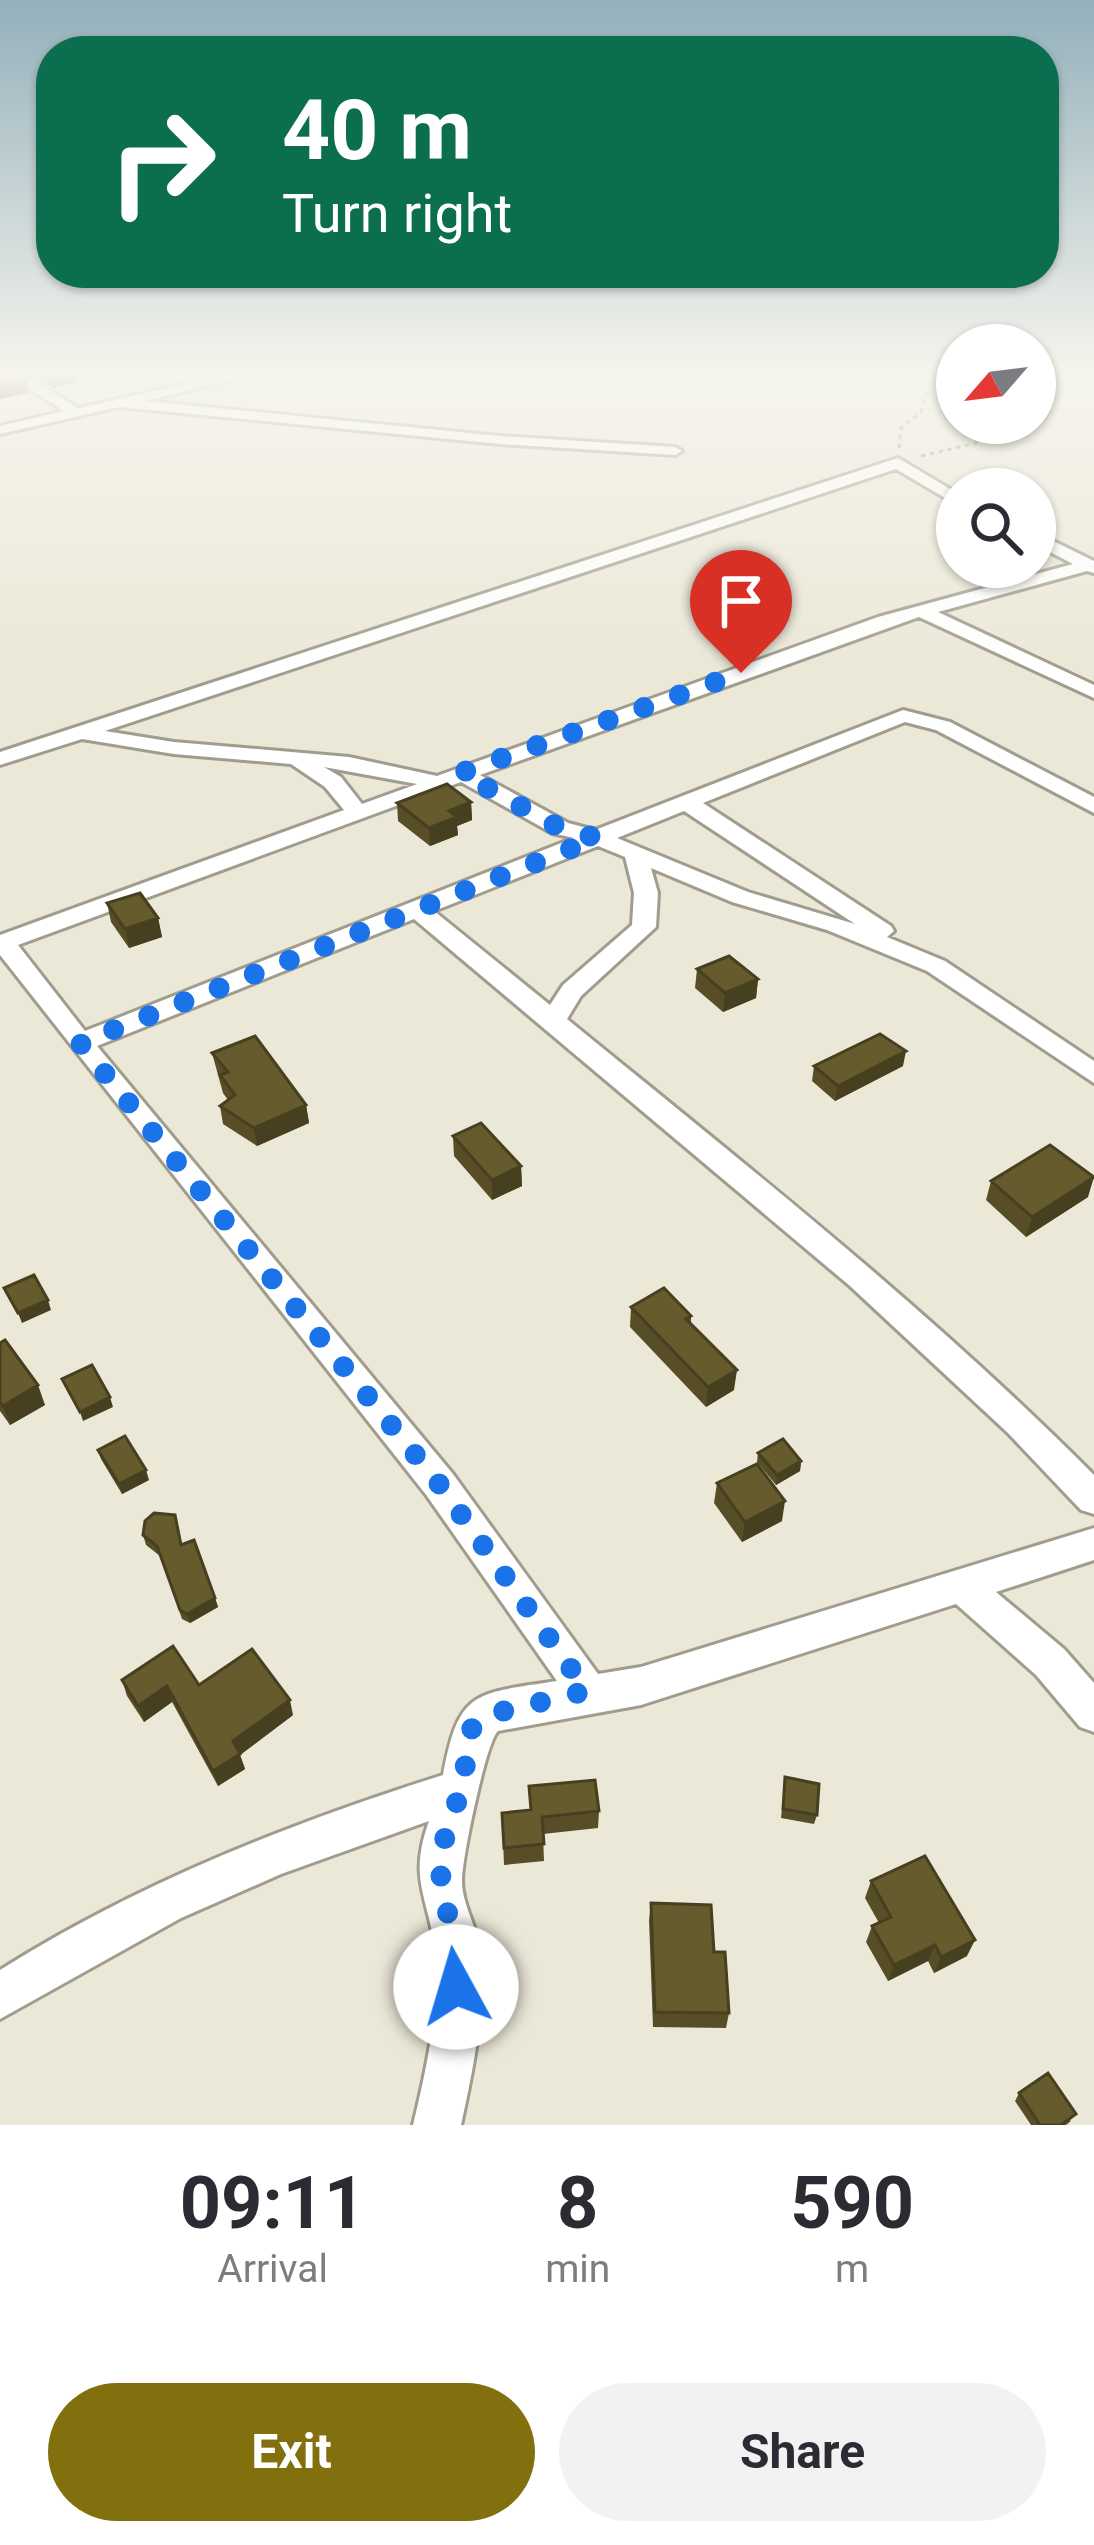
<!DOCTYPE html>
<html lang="en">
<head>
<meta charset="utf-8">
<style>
  :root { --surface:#fff; --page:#f2f2f3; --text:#2b2b33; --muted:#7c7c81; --accent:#82700e }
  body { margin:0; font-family:Roboto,sans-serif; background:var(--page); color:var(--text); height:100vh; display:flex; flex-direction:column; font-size:45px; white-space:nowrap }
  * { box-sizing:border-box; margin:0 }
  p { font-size:39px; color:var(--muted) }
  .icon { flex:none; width:66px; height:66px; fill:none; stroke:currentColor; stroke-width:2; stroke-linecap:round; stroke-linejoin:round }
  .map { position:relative; height:2125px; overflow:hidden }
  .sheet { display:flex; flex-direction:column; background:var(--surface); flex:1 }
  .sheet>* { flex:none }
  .banner { position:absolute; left:36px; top:36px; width:1023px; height:252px; border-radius:48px; box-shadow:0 3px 9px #0004; background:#0b6e4f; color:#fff; overflow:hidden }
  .needle { width:78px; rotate:242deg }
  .buttons { position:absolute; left:936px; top:324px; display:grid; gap:24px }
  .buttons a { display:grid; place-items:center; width:120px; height:120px; border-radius:50%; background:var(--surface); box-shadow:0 3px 9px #0004; font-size:60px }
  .pin { position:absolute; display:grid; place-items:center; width:102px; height:102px; color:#fff; margin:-123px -51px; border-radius:50% 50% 50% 0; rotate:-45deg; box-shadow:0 0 12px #0007 }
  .pin .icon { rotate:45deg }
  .me { position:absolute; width:132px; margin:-66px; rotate:354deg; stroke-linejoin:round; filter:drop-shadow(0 0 9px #0008) }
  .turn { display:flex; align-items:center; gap:42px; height:252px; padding:0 48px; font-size:54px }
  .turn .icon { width:156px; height:156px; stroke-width:2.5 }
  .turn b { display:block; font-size:84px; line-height:102px }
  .eta { display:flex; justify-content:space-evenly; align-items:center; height:204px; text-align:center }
  .eta b { font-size:72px; font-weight:700; line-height:84px }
  .cta { display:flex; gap:24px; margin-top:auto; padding:24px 48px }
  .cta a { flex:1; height:138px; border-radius:72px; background:var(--accent); color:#fff; font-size:48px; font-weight:700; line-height:138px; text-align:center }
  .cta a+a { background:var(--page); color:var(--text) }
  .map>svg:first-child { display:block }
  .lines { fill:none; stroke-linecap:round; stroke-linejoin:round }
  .minor-casing { stroke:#a09d8e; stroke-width:6 }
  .path { stroke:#949186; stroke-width:3; stroke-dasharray:4.5 4.5; stroke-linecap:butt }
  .minor { fill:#fff; fill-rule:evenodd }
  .wall { fill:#574e27 }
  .shaded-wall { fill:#474020 }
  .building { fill:#655b2d; stroke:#474020; stroke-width:3 }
  .route { stroke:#1a73e8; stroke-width:21; stroke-dasharray:0 37.8 }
</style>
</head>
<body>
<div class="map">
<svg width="1094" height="2125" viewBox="0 0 1094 2125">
  <rect width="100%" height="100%" fill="#ece8d8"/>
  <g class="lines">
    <g class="minor-casing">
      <path id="minor" d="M4 372H20L78 408 240 372H264L145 401 500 436 675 447 682 451 675 455 500 444 119 407 0 434V426L64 411Z
        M898 458 957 493V505L896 469 105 731 174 742 349 757 437 776 878 617 1073 564 1035 544V532L1094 561V573L1087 571 938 612 1094 685V698L919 617 480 775 568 823 595 830 903 710 950 722 1094 797V813L936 730 905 722 703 803 891 926 894 931 887 937 945 961 1094 1061V1083L927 971 827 930 732 902 651 868 658 893 656 927 581 996 567 1019C747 1166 930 1310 1094 1475V1514L1081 1510 1008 1433 850 1286 414 919 97 1046 453 1474 598 1674 641 1667 1094 1528V1560L996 1592 1064 1649 1094 1683V1732L1080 1727 1036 1675 956 1604 641 1705 498 1731C486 1742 462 1858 462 1881 462 1905 478 1928 480 1952 486 2008 473 2070 461 2125H413C425 2075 442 2000 435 1949 428 1896 408 1879 429 1821L281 1874 181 1918 0 2019V1970C138 1883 289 1824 443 1775 459 1689 474 1694 557 1681L427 1496 0 955V935L344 810 325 787 291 764 174 754 82 739 0 765V752ZM324 767 417 784 362 804 341 777ZM461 782 552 833 574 838 85 1031 18 945ZM684 811 855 924 748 892 617 838ZM598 846 625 857 634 893 632 925 563 985 550 1005 434 911Z"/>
    </g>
    <path class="path" d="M1035 399 1072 375 1094 372
      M899 448 901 428 921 412 934 372
      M921 456 976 443 1002 423"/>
    <use href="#minor" class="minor"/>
  </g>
  <path class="wall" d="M28 372H76L78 382 54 388Z
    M471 802 472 820 457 826 458 835 430 846 398 821 397 803Z
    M107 903 158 918 162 937 129 948 111 922Z
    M697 969 758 979 756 998 723 1012 695 988Z
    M212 1053 306 1105 309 1123 257 1146 223 1124 220 1106 228 1100 223 1093Z
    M814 1066H903L835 1101 812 1081Z
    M453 1136 521 1166 522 1186 492 1200 454 1156Z
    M991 1181 1088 1197 1026 1237 986 1200Z
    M631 1307 691 1316V1323L734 1390 706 1407 630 1327Z
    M0 1343 45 1405 10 1425 0 1411Z
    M98 1450 149 1480 122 1494 101 1459Z
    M758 1453 801 1461 800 1471 776 1485 757 1462Z
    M717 1483 782 1521 742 1542 714 1503Z
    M143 1535 182 1545 215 1598 218 1607 190 1623 182 1619 160 1556 146 1545Z
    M122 1680 199 1685 293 1715 240 1755 245 1769 218 1786 172 1702 144 1722 127 1696Z
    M785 1777 817 1815 814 1824 781 1818Z
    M530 1810 599 1811 598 1828 543 1834 544 1861 504 1865 502 1813Z
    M871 1881 967 1956 934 1973 928 1961 888 1981 866 1942 872 1926 879 1923 865 1898Z
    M651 1903 714 1952 729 2013 726 2028 653 2027 649 1920Z
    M1019 2093 1071 2121 1066 2125H1031L1015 2101Z"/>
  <path class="shaded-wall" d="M66 372H76L78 382 54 388 51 375Z
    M26 381 28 393 0 399V386Z
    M471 802 472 820 457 826 458 835 430 846 429 828 449 811Z
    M158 918 162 937 129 948 125 929Z
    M758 979 756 998 723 1012 725 993Z
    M906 1051 903 1066 835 1101 838 1086Z
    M306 1105 309 1123 257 1146 254 1128Z
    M521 1166 522 1186 492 1200V1180Z
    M1094 1177 1088 1197 1026 1237 1032 1217Z
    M48 1300 51 1310 22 1323 18 1313Z
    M737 1370 734 1390 706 1407 708 1387Z
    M38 1385 45 1405 10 1425 3 1406Z
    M110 1397 113 1407 83 1421 80 1412Z
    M801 1461 800 1471 776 1485 777 1475Z
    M146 1470 149 1480 122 1494 119 1484Z
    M785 1501 782 1521 742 1542 745 1522Z
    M215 1598 218 1607 190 1623 187 1614Z
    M167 1686 172 1702 144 1722 138 1706Z
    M290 1700 293 1715 240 1755 245 1769 218 1786 213 1771 233 1741Z
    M975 1940 967 1956 934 1973 941 1957Z
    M935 1945 928 1961 888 1981 894 1965Z"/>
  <path class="building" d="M0 372H12L26 381 0 386Z
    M447 784 471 802 449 811 457 817 429 828 397 803Z
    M140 893 158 918 125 929 107 903Z
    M729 956 758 979 725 993 697 969Z
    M880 1034 906 1051 838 1086 814 1066Z
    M255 1036 306 1105 254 1128 220 1106 235 1095 220 1075 228 1072 212 1053Z
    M481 1123 521 1166 492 1180 453 1136Z
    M1050 1145 1094 1177 1032 1217 991 1181Z
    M34 1275 48 1300 18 1313 4 1288Z
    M664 1288 691 1316 686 1319 737 1370 708 1387 631 1307Z
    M5 1340 38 1385 3 1406 0 1402V1343Z
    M92 1365 110 1397 80 1412 62 1379Z
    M125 1436 146 1470 119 1484 98 1450Z
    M783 1439 801 1461 777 1475 758 1453Z
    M757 1464 785 1501 745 1522 717 1483Z
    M154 1513 175 1515 181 1545 194 1540 215 1598 187 1614 180 1610 157 1546 143 1535 145 1521Z
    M173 1646 199 1685 252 1649 290 1700 233 1741 240 1754 213 1771 167 1686 138 1706 122 1680Z
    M785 1777 819 1784 817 1815 783 1809Z
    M595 1780 599 1811 542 1817 544 1844 504 1848 502 1813 531 1810 529 1786Z
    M925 1856 975 1940 941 1957 935 1945 894 1965 872 1926 891 1917 871 1881Z
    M651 1903 711 1905 714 1952H725L729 2013 655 2012Z
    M1048 2073 1076 2114 1061 2125H1040L1019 2093Z"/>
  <linearGradient id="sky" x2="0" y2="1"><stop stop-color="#93b0bb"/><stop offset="0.56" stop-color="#f6f5ed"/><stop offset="1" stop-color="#f6f5ed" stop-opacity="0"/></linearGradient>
  <rect width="1094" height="669" fill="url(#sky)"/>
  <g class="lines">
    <path class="route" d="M456 1987 458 1951 440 1885 445 1836 461 1790 472 1728 487 1715 587 1691 440 1485 80 1043 598 838 560 828 460 773 741 673"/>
  </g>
</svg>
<div class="buttons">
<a><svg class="needle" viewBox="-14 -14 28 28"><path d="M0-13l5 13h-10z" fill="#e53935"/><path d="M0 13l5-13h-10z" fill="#7c7c81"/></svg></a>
<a><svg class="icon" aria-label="search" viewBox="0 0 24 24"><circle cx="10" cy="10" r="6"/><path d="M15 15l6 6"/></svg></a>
</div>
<div class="pin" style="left:741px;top:673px;background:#d93025"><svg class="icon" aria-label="arrive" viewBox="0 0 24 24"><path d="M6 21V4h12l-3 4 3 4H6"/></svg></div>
<svg class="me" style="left:456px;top:1987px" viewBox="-20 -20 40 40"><circle r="19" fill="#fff"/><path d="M0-13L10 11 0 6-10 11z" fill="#1a73e8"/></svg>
<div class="banner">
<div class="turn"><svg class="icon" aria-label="right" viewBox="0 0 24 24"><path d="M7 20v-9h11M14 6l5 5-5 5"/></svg><div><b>40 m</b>Turn right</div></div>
</div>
</div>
<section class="sheet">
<div class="eta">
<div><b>09:11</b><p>Arrival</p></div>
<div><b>8</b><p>min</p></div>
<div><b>590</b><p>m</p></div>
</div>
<div class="cta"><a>Exit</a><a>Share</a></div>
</section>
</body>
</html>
